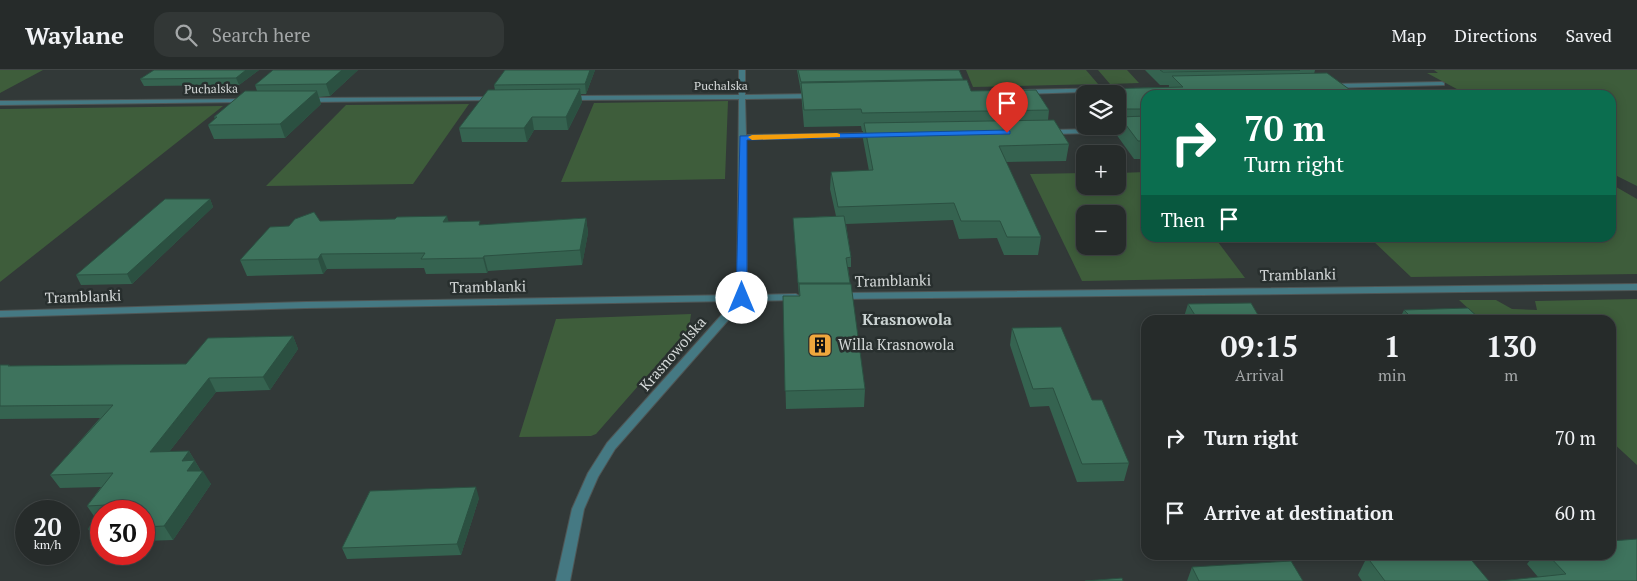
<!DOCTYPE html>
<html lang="en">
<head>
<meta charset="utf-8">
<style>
  :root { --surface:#262b2a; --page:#323736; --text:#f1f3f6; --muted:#a4a7a8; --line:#424747 }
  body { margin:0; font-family:"PT Serif",serif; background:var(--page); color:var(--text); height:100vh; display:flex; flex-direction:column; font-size:19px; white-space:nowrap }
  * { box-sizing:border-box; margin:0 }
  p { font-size:16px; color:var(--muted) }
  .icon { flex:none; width:28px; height:28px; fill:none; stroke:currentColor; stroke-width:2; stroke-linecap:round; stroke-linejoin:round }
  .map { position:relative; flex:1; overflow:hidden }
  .side { position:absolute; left:1141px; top:245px; width:475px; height:245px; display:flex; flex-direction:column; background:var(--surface); border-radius:15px; box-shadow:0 2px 12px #0003,0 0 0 1px var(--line) }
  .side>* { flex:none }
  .banner { position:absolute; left:1141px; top:20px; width:475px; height:152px; border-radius:15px; box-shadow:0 2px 12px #0003,0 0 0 1px var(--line); background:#0b6e4f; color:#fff; overflow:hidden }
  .tools { position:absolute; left:1076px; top:15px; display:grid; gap:10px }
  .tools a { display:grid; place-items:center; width:50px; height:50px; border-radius:10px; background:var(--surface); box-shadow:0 2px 12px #0003,0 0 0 1px var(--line); font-size:25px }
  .speed { position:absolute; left:15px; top:430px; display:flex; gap:10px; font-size:25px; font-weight:700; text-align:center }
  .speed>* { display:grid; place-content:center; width:65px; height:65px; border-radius:50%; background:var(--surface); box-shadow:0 2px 12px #0003,0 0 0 1px var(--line); line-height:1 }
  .speed small { font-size:12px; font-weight:400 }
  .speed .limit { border:8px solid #d22; background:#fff; color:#111 }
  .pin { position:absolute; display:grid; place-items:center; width:42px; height:42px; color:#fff; margin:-51px -21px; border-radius:50% 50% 50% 0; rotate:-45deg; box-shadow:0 0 5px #0007 }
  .pin .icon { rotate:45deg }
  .me { position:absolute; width:55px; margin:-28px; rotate:0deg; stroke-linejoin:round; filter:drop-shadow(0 0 4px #0008) }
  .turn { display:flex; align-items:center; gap:18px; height:105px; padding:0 20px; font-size:22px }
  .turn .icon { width:65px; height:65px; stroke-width:2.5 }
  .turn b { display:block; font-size:35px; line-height:42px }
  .then { display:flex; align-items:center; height:48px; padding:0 20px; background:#0003; gap:10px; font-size:19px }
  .eta { display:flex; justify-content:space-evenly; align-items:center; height:85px; text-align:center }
  .eta b { font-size:30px; font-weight:700; line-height:35px }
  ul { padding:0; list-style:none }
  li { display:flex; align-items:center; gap:15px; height:75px; padding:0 20px }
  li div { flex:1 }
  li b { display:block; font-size:19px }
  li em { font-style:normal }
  header { display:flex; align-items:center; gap:30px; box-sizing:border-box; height:70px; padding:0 25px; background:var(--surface); border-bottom:1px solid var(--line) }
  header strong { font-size:24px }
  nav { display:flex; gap:28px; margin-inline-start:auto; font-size:18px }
  .search { width:350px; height:45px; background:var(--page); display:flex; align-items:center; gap:12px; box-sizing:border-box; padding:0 18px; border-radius:15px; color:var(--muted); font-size:19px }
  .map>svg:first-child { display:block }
  .green { fill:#3e5d3b; fill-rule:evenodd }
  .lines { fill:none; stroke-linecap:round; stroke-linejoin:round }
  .minor-casing { stroke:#4f5655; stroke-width:2 }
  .minor { fill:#457983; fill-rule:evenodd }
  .wall { fill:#356350 }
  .shaded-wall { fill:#2b5041 }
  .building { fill:#3e735d; stroke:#2b5041 }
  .route { fill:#1a73e8; stroke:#114b97 }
  .slow { fill:#f59e0b }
  .labels { text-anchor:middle; stroke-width:5; stroke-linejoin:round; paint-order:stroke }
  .far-street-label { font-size:12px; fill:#d4d8d8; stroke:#282f2e }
  .street-label { font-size:15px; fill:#d4d8d8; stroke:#282f2e }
  .poi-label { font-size:15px; fill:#d4d8d8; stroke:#282f2e; text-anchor:start }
  .neighbourhood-label { font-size:16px; font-weight:bold; fill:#cbd3d2; stroke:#282f2e }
</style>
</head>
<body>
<header>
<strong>Waylane</strong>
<div class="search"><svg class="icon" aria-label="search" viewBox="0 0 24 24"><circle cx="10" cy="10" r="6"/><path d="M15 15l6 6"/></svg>Search here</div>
<nav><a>Map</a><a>Directions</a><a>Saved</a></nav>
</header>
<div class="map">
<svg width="1637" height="511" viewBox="0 0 1637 511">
  <rect width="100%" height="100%" fill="#323938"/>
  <path class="green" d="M0 0H43L0 23Z
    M966 0H1086L1098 14 973 17Z
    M1098 0H1127L1139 13 1110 14Z
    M1434 0H1637V116L1611 103V25H1468L1427 3H1438Z
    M1429 19 1449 25H1339L1335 21Z
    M728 31 725 109 561 112 594 33Z
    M469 34 413 114 266 116 346 35Z
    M223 36 0 212V39Z
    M1146 102V168H1215L1245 208 1082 211 1030 104 1085 103V116H1118V103ZM1085 144H1118V176H1085Z
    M1611 114 1637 129V204L1411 207 1370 168H1611Z
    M1637 229V395L1611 371V250H1481L1459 230H1496L1512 239 1537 240 1535 231Z
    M691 244 689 258 596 364 591 366 519 367 556 249Z"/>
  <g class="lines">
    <g class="minor-casing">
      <path id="minor" d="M739 0H745V25L814 24 817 26 814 28 745 29 746 65 877 63 881 65 877 67 746 69 747 225 796 224 801 227 796 230 745 231 615 379 598 407 584 439 570 511H556L572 439 588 403 607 373 734 231 306 238 0 247V241L306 232 737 225 739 29 568 30 565 28 568 26 739 25Z
        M1442 12 1444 13V15L1331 18 1328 16 1331 14Z
        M1111 18 1113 19V21L1023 24 1020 22 1023 20Z
        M494 27 496 28V30L306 32 303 30 306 28Z
        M248 29V31L246 32 0 35V31Z
        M1146 58V62L1049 64 1045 62 1049 60Z
        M1637 214V220L841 229 836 226 841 223Z"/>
    </g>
    <use href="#minor" class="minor"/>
  </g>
  <path class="wall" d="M259 0 239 15 144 16 140 9Z
    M358 0 330 26 319 27 321 34 285 68 214 69 208 55 215 49 214 47 257 21 255 15Z
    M595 0 586 24H581L582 32 568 60H534L527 72H462L459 58 495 20 494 15Z
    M797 0H959L963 10 971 21 1049 40 1048 50 1069 74 1066 91 1006 92 1041 167 1038 185H1004L997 168 959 169 953 150 846 154 851 187V197H848L865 319 864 337 786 339 783 226H799L793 148 836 146 830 119 831 102 869 101 863 69V61H862L861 56 804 57 801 22Z
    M1145 0H1315L1314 4 1146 25V89H1134L1116 64 1118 57 1110 56H1118V24H1098L1099 19 1169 17V15H1160Z
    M210 129 213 137 132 214 81 215 76 205Z
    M586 148 588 163 582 195 488 201 487 203 426 204 424 198 327 199 323 204 247 206 240 190 289 156 320 151 449 152 481 155Z
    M1188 234 1261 250H1183Z
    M1404 240 1481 250H1399Z
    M1012 258 1092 330 1129 393 1124 411 1077 412 1049 336 1030 337 1010 275Z
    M293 266 298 279 270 320 216 322 169 382 189 381 201 401 211 414 173 470 144 471V441H101V473H98L88 459 96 449 87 436 101 417 60 418 50 405 100 348 0 349V295H9L10 296 186 294Z
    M479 428 461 485 347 489 342 478Z
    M1534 485H1611L1637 511 1538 507 1527 494Z
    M1367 487 1489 511H1362L1358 505Z
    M1192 497 1303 511H1187Z"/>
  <path class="shaded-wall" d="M246 0H259L239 15 236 8Z
    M342 0H358L330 26 326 14Z
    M590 0H595L586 24 585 14Z
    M580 19 582 32 568 60 566 47Z
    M317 21 321 34 285 68 280 54Z
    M532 47 534 60 527 72 524 58Z
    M210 129 213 137 132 214 127 204Z
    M447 146 451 160 443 152Z
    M586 148 588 163 582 195 580 180Z
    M321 184 327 199 323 204 318 189Z
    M484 186 488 201 487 203 483 188Z
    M293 266 298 279 270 320 263 307Z
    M209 308 216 322 158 396 150 382Z
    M189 381 202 403 203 401 211 414 173 470 164 456 182 391Z
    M476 417 479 428 461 485 457 474Z"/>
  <path class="building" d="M154 0H246L236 8 140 9Z
    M273 0H342L326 14 255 15Z
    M505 0H590L585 14 494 15Z
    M798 0H959L963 9 801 12Z
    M1160 0H1300L1163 2Z
    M1327 3 1357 25H1146V39H1118V24H1103L1099 19 1183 17 1172 6Z
    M967 10 971 21 1036 20 1049 40 862 43 861 39 804 40 801 13Z
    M580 19 566 47H532L524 58H459L488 20Z
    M245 21H317L280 54 208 55 217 47H214Z
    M1146 46V71H1138L1120 47Z
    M1054 50 1069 74 999 76 1041 167H1007L1000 151H961L954 133 838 137 831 102 873 100 864 53Z
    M165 129H210L127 204 76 205Z
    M314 142 320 151 395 149 397 147 447 146 443 152 480 151 479 155 586 148 580 180 484 186 483 188 421 189 425 183 321 184 318 189 240 190 270 157 289 156 295 149Z
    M844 146 851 187 846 188 850 213H798L793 148Z
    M799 214H851L865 319 785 321 783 226H800Z
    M1251 233 1261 250H1198L1188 234Z
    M1468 238 1481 250H1414L1404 240Z
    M1061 257 1092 330H1102L1129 393 1082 394 1053 318 1033 319 1012 258Z
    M293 266 263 307 209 308 150 382 189 381 182 391 195 390 187 401H203L164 456 144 457V441H101L106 435 87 436 113 403 50 405 113 335 0 336V295H9L8 296 186 294 208 268Z
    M476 417 457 474 342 478 370 421Z
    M101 442V458L88 459Z
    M1637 469V511H1500L1566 504 1548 485H1611V471Z
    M1390 485H1467L1489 511H1385L1367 487Z
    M1291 491 1303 511H1199L1192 497Z
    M1122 508 1123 511H1085Z"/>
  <path class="route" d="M1007 60 1010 61V64L747 70V228L742 231 736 228 740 66Z"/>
  <path class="slow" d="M837 63 840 64V67L752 70 748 67 752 65Z"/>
  <defs>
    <g id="building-square" transform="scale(1.25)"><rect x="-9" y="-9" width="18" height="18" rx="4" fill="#efa73d" stroke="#282f2e"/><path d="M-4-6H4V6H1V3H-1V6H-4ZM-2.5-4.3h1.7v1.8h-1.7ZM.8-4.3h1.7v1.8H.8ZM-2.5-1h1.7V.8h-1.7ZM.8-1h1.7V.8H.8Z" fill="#111"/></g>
  </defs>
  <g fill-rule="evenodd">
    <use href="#building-square" x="820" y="275"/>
  </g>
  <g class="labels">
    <g class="far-street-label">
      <text x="721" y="20">Puchalska</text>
      <text transform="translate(211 19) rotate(-1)" y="4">Puchalska</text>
    </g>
    <g class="street-label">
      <text transform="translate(1298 205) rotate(-1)" y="5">Tramblanki</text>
      <text transform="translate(893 211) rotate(-1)" y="5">Tramblanki</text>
      <text transform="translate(488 217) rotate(-1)" y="5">Tramblanki</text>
      <text transform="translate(83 227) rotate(-2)" y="5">Tramblanki</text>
      <text transform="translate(673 284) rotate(-49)" y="5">Krasnowolska</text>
    </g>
    <g class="poi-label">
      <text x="838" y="280">Willa Krasnowola</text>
    </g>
    <g class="neighbourhood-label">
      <text x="907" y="255">Krasnowola</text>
    </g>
  </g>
</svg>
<div class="tools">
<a><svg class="icon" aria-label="layers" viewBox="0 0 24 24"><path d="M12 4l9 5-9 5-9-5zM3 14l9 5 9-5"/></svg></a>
<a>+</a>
<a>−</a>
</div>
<div class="speed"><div>20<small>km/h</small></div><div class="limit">30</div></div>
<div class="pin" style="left:1007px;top:63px;background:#d93025"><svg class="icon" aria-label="arrive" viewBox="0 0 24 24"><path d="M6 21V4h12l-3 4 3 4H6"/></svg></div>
<svg class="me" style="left:742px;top:228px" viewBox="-20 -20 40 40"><circle r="19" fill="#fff"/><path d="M0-13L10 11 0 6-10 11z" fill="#1a73e8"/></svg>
<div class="banner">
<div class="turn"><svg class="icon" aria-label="right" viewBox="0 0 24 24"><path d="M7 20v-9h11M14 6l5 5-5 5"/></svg><div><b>70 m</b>Turn right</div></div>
<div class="then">Then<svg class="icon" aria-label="arrive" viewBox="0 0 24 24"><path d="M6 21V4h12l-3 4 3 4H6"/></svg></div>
</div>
<section class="side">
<div class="eta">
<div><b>09:15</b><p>Arrival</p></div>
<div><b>1</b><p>min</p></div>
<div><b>130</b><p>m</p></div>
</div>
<ul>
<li><svg class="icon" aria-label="right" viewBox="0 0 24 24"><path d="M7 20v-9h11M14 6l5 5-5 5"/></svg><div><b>Turn right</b></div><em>70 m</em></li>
<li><svg class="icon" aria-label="arrive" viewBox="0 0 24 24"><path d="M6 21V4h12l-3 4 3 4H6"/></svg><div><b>Arrive at destination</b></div><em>60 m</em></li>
</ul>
</section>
</div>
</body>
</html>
